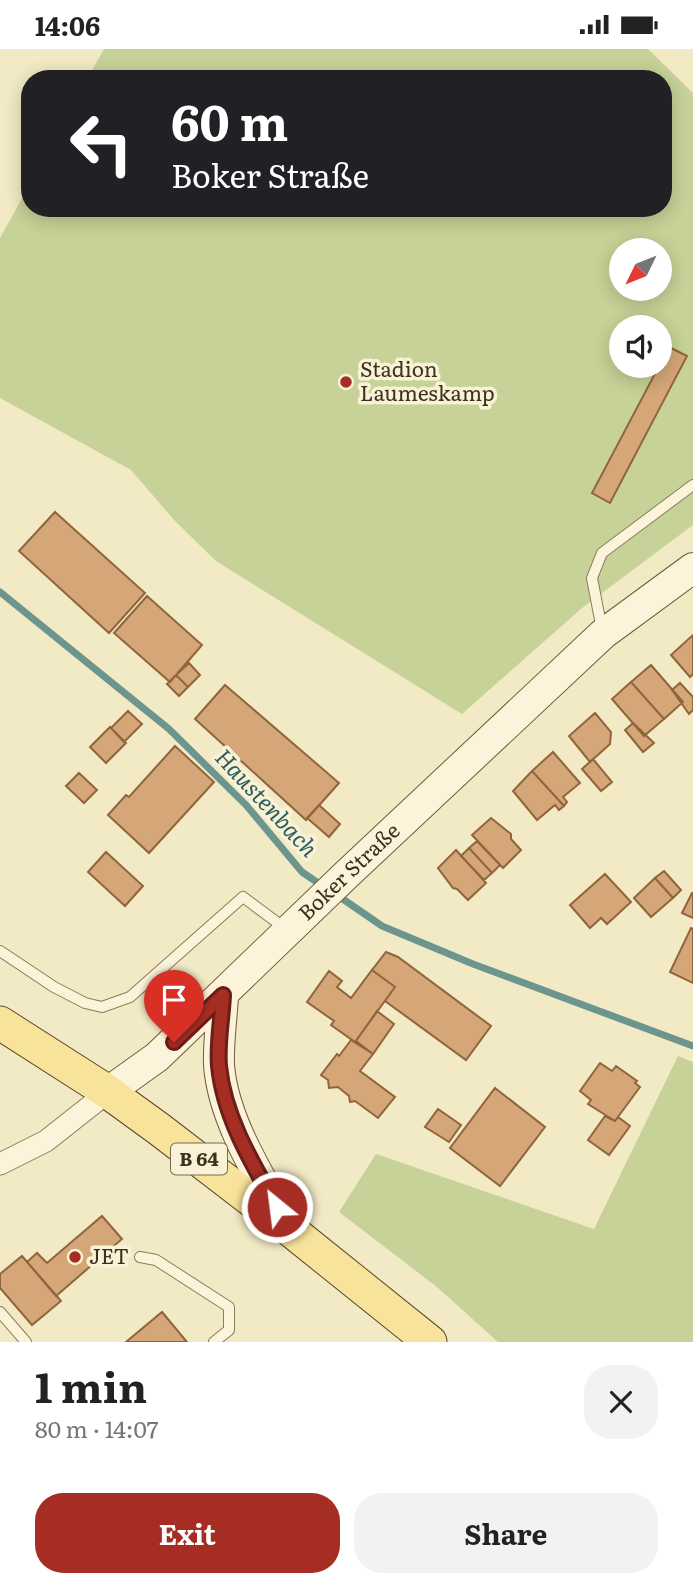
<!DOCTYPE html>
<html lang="en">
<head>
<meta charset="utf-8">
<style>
  :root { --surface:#fff; --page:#f2f2f2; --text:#222; --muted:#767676; --accent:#a52d23 }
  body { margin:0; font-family:Literata,serif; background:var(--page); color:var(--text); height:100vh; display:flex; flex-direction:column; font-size:26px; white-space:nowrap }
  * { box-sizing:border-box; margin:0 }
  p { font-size:23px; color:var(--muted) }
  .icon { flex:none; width:38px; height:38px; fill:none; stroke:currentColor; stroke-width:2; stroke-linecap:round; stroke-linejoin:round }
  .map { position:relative; height:1293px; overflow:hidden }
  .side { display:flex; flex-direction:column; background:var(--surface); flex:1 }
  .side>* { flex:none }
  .hud { position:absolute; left:21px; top:21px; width:651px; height:147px; border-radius:28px; box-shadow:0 4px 18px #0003; background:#202124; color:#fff; overflow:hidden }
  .needle { width:46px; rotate:227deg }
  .controls { position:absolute; left:609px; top:189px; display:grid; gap:14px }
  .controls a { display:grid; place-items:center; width:63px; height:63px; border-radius:50%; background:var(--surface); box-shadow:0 4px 18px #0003; font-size:35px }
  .pin { position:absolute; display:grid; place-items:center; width:60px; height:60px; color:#fff; margin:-72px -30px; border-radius:50% 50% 50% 0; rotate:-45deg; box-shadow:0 0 7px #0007 }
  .pin .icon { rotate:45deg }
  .me { position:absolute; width:77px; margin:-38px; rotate:331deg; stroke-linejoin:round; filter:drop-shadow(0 0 5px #0008) }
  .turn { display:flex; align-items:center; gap:24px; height:147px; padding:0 35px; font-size:32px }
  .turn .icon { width:91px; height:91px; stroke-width:2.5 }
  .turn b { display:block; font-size:49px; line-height:60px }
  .round { display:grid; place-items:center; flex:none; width:74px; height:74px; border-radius:28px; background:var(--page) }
  .headline { display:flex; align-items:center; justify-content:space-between; height:119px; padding:0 35px }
  h1 { font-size:42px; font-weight:700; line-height:52px }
  .button { display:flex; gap:14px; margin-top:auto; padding:14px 35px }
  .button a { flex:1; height:80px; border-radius:28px; background:var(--accent); color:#fff; font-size:28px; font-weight:700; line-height:80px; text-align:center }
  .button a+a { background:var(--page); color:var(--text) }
  .status { display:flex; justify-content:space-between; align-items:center; height:49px; padding:0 35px; background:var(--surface); direction:ltr }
  .status svg { height:19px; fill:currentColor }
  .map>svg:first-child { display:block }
  .green { fill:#c6d297; fill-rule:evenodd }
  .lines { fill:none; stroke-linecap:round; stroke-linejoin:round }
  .stream { stroke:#6c958e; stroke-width:7 }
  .building { fill:#d4a678; stroke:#91653c; stroke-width:2 }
  .lane-casing { stroke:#907b59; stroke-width:12 }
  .street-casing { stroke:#907b59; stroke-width:23 }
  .secondary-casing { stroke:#725b3c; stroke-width:32 }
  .primary-casing { stroke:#5d482d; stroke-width:35 }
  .lane { stroke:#fcf4da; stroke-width:10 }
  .street { stroke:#fcf4da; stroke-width:21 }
  .secondary { stroke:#fcf4da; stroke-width:30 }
  .primary { stroke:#f8e39a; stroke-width:33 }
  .route-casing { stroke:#6b1d17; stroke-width:18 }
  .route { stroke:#a52d23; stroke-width:12 }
  .poi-dot { fill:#a52d23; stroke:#f9f2d6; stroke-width:2.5 }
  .labels { text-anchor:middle; stroke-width:7; stroke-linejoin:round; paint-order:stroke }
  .shield { fill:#f9f2d6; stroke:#766a55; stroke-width:2 }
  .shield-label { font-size:19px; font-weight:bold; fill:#3e301e }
  .poi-label { font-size:21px; fill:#3e301e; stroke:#f9f2d6; text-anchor:start }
  .street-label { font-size:21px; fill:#3e301e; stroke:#f9f2d6 }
  .water-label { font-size:23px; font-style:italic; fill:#2c5e5f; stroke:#f9f2d6 }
</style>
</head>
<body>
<div class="status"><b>14:06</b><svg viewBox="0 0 49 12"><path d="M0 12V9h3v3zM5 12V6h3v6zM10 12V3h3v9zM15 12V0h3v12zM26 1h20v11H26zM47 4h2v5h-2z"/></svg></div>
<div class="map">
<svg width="693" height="1293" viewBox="0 0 693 1293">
  <rect width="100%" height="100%" fill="#f2e9c5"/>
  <path class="green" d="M104 0H648L693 44V476L582 559 462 665 216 512 175 472 131 421 0 349V189L30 135V159H663V30H87ZM621 201H660V240H621ZM621 278H660V317H621Z
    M678 1007 693 1013V1293H498L437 1238 339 1163 376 1105 594 1180Z"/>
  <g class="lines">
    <path class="stream" d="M0 543 169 680 246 756 302 823 324 838
      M337 846 382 877 473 915 693 997"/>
  </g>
  <path class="building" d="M669 298 687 307 610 454 592 444Z
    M55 463 145 544 109 584 19 502Z
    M147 547 202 596 170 633 114 584Z
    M693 586V625L690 628 671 606Z
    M189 614 200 626 188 638 176 626Z
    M651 616 683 653 664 670 631 633Z
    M176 626 188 638 179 647 167 635Z
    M631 633 664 670 644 687 612 650Z
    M680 634 693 648V661L689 665 672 641Z
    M225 636 339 734 306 771 195 670Z
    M128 662 142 675 124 693 111 679Z
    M595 664 611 683 610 695 590 713 569 687Z
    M633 674 654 694 643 703 625 681Z
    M110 678 126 694 106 714 90 698Z
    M175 697 214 733 149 804 108 766 126 746 129 748Z
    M553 703 580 734 563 748 567 753 564 757 532 722Z
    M593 710 612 733 601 742 582 720Z
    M532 722 564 757 559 761 555 756 537 771 513 742Z
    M79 724 97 741 84 754 66 737Z
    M319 756 340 775 329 788 307 769Z
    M491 769 511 785V790L521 801 503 819 472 786Z
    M477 792 500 816 492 824 469 799Z
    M469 799 492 824 484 831 461 807Z
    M456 801 486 834 468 851 457 840 453 839 438 819Z
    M106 803 143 837 125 857 88 823Z
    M664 822 681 841 673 849 655 829Z
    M605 825 631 853 607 875 601 869 590 879 570 856Z
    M655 829 673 849 651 868 634 849Z
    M692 844H693V869L682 864Z
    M691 879 693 880V934L670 923Z
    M386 903 398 908 491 977 466 1011 385 952 395 938 372 921Z
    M372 921 395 938 355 993 331 976 334 972 307 953 329 922 342 932 337 938 351 949Z
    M377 962 394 975 373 1005 356 992Z
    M351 991 373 1005 360 1022 395 1048 378 1069 355 1052 350 1053 349 1047 338 1038 329 1039 328 1031 321 1026 337 1005 339 1007Z
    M600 1014 612 1022 616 1017 637 1032 635 1034 640 1038 615 1072 588 1055 591 1051 580 1042Z
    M495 1039 545 1078 500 1137 450 1099Z
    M438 1060 461 1076 449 1093 425 1078Z
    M605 1067 615 1072 618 1068 630 1077 609 1106 588 1091Z
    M102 1167 122 1190 56 1247 27 1213 37 1204 47 1214Z
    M22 1207 61 1252 32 1276 0 1239V1225Z
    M162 1263 187 1293H126Z"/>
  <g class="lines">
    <g class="lane-casing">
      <path id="lane" d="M602 581 592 529 602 504 693 436
        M0 902 54 938 85 954 102 958 130 948 243 848 286 880
        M140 1208 156 1211 229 1258V1281L214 1293
        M0 1263 26 1293"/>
    </g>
    <g class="street-casing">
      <path id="street" d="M0 1115 46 1092 108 1043"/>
    </g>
    <g class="secondary-casing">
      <g id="secondary">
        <path d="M223 946C222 969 218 994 219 1016 223 1072 262 1131 288 1179"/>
        <path id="s1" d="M108 1043 157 1008 346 826 603 585 693 519"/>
      </g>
    </g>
    <g class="primary-casing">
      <path id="primary" d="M0 974 108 1043 159 1080 288 1179 430 1293"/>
    </g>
    <use href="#lane" class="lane"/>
    <use href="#street" class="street"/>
    <use href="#secondary" class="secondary"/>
    <use href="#primary" class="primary"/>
  </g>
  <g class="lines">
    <g class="route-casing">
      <path id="route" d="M174 993 223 946C222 969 217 994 219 1017 224 1068 252 1114 277 1158"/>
    </g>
    <use href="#route" class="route"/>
  </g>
  <g class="poi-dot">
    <circle cx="346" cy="333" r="7"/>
    <circle cx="75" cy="1208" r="7"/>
  </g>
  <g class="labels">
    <rect class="shield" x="171" y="1094.5" width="56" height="31" rx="5"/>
    <g class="shield-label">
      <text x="199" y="1117">B 64</text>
    </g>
    <g class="poi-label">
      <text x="360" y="328">Stadion<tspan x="360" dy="24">Laumeskamp</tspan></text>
      <text x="89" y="1215">JET</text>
    </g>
    <g class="street-label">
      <text dy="7" stroke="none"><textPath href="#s1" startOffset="327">Boker Straße</textPath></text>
    </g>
    <g class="water-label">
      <text transform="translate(266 754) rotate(47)" y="8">Haustenbach</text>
    </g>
  </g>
</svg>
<div class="controls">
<a><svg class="needle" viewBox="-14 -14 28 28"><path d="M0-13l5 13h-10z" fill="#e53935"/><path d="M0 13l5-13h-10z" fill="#767676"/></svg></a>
<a><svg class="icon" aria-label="sound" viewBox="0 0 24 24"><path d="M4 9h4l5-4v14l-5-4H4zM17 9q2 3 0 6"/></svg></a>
</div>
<div class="pin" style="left:174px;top:993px;background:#d93025"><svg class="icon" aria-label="arrive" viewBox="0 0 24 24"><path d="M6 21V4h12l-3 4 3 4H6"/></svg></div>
<svg class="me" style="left:277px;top:1158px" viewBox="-20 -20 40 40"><circle r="17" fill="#a52d23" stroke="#fff" stroke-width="3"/><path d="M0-11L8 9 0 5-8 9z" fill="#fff"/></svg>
<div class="hud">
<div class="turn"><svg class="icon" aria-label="left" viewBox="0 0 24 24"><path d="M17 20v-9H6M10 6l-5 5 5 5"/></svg><div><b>60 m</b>Boker Straße</div></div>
</div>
</div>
<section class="side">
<div class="headline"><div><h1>1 min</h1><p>80 m · 14:07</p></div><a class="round"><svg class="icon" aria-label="close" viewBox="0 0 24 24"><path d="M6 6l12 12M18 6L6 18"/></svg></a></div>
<div class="button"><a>Exit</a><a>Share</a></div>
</section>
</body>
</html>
